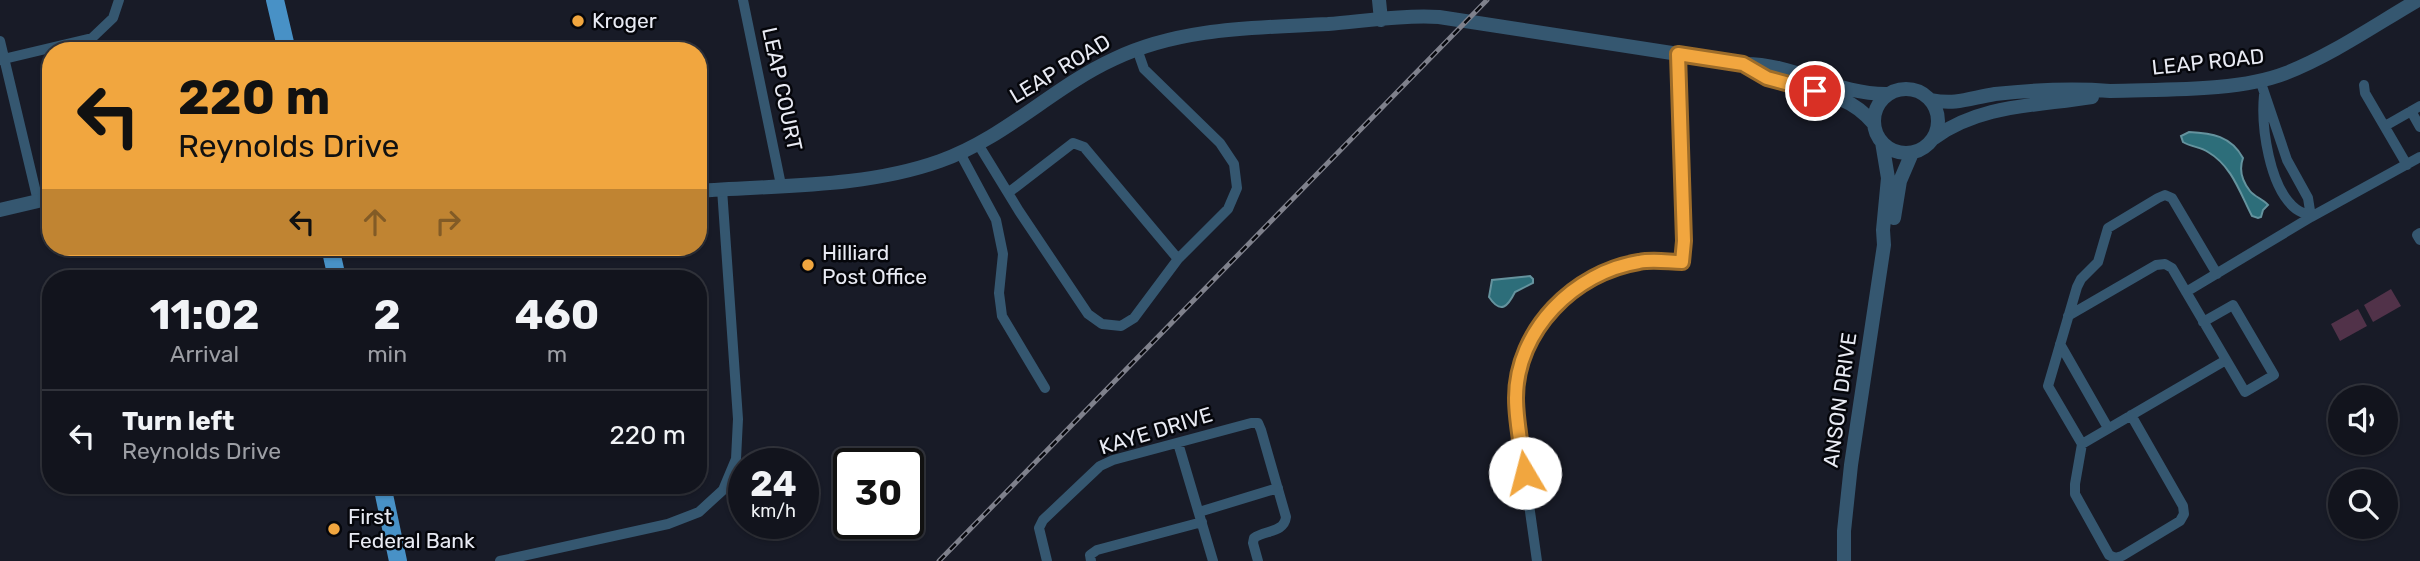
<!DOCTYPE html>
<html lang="en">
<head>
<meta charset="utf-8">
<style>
  :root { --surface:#12141d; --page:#1b1d26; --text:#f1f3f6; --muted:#9c9ea4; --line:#31333b }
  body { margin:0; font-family:Rubik,sans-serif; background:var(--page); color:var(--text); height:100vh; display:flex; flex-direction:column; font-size:26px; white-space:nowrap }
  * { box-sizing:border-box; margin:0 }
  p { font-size:23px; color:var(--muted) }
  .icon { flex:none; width:38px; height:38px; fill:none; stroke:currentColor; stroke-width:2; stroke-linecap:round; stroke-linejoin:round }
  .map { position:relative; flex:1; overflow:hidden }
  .details { position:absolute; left:42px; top:270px; width:665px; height:224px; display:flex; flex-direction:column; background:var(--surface); border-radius:28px; box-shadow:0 2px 5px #0004,0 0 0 2px var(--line) }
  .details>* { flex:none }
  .hud { position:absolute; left:42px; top:42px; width:665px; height:214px; border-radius:28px; box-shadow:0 2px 5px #0004,0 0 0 2px var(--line); background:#f1a63f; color:#111; overflow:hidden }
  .tools { position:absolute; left:2328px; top:385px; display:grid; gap:14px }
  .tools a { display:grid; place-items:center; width:70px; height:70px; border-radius:50%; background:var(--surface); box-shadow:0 2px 5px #0004,0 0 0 2px var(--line); font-size:35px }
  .speed { position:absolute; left:728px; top:448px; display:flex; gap:14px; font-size:35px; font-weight:700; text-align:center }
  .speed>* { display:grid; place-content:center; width:91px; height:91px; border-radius:50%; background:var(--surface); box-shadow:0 2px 5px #0004,0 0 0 2px var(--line); line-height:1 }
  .speed small { font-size:18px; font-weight:400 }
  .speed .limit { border:4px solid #111; border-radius:10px; background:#fff; color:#111 }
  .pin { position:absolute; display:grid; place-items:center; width:60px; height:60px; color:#fff; margin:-30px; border:4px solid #fff; border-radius:50%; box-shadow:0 2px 7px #0007 }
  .me { position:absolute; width:77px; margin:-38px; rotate:352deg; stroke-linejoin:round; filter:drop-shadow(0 0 5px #0008) }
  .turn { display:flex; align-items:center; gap:24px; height:147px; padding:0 21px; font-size:32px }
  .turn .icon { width:91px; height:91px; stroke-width:2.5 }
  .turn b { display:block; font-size:49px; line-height:60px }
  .lanes { display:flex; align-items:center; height:66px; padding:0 21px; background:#0003; justify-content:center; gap:35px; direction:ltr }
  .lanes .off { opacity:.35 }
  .eta { display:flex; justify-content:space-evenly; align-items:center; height:119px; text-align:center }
  .eta b { font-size:42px; font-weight:700; line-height:49px }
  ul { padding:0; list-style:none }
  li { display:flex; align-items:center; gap:21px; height:91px; padding:0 21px; border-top:2px solid var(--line) }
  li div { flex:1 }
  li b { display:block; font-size:26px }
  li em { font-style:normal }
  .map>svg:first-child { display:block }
  .green { fill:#513249 }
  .water { fill:#2d6e7a; stroke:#65939e; stroke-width:2 }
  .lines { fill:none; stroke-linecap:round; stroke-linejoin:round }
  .minor { stroke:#355770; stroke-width:10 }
  .tertiary { stroke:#355770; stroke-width:14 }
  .primary { stroke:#4891c6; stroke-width:18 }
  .rail-casing { stroke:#7f818c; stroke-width:5 }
  .rail { stroke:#05060b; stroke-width:2.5; stroke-dasharray:8; stroke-linecap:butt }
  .route-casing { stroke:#9d6c29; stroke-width:18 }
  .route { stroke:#f1a63f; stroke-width:12 }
  .poi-dot { fill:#f1a63f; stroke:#05060b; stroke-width:2.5 }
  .labels { text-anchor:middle; stroke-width:5; stroke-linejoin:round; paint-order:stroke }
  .poi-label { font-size:21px; fill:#e8eaf3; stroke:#05060b; text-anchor:start }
  .street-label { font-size:21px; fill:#e8eaf3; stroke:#05060b }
</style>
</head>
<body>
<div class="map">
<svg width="2420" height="561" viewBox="0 0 2420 561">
  <rect width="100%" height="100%" fill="#181b27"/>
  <path class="green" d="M2391 289 2401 306 2373 322 2364 305Z
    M2358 309 2367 326 2340 341 2331 324Z"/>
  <path class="water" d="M2189 132C2212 133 2231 136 2243 158 2239 169 2242 181 2250 191 2255 197 2263 199 2268 205L2263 210 2261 217 2258 218 2252 216C2240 193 2232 166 2208 152 2201 147 2191 147 2183 142L2181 136Z
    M1530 276 1533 279V283L1515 292C1508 306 1501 315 1489 297L1492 280Z"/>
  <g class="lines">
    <path class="minor" d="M743 0 781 185
      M0 41 38 201
      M0 60 92 38 113 18 119 0
      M2260 80 2287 160 2308 198 2311 217C2306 214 2300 212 2296 209 2269 188 2261 126 2264 95
      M2364 85 2365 93 2407 165
      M2411 111 2420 127
      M2385 126 2420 106
      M978 144 1019 211 1088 314 1102 324 1121 326 1134 318 1178 259 1228 209 1237 188 1234 164 1220 143 1144 69 1137 49
      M960 153 996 220 1003 254 999 293 1002 316 1045 388
      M1008 193 1073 143 1084 147 1178 259
      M2420 233 2417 235 2420 240
      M2186 292 2311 217 2420 157
      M2068 316 2156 265 2165 264 2172 268 2245 392 2274 375 2233 305 2203 322
      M2060 344 2108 428
      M2131 415 2183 506 2184 514 2180 521 2122 556 2115 558 2109 555 2075 494V484L2082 444 2226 360
      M1178 443 1213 561
      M2082 444 2048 386 2077 287 2081 279 2098 262 2108 228 2158 198 2165 195 2172 198 2217 274
      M1199 512 1278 488
      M500 561 668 524 699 512 723 490 736 459 738 419 722 189
      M1047 561 1039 528 1043 520 1100 466 1113 460 1251 423H1258L1261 430 1286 517C1284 533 1265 530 1254 538L1253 543 1258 561
      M1091 561 1090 555 1097 550 1202 522
      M1537 561C1532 526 1527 490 1522 455 1520 436 1515 416 1516 397 1519 330 1574 272 1640 261 1653 259 1669 262 1683 262L1684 241 1678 54"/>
    <path class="tertiary" d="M1379 0 1381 20
      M1744 65C1752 69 1760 76 1769 79 1807 92 1847 90 1874 124
      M1874 121a32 32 0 1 1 64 0a32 32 0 1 1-64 0Z
      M1931 100C1957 105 1970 98 1995 94 2033 90 2072 88 2110 91 2163 89 2237 92 2286 73 2332 55 2375 25 2418 0
      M1934 138C1981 104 2037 106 2092 97
      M698 191C778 185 864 188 940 161 1005 138 1053 87 1114 59 1181 27 1256 28 1328 24 1365 21 1402 15 1439 17L1743 64C1793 63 1837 95 1888 94
      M0 210 51 198
      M1894 218 1900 181 1912 153
      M1844 561V531L1851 465 1884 245 1883 230 1888 178 1882 142"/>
    <path class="primary" d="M275 0 287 51
      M330 247 337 278
      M382 485 398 561"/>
    <g class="rail-casing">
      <path id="rail" d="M939 561 1487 0"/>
    </g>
    <use href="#rail" class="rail"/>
  </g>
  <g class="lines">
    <g class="route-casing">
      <path id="route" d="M1525 473C1522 449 1516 423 1516 398 1516 330 1575 272 1639 262 1653 259 1669 262 1682 262L1684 241 1678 54 1743 64 1767 78 1815 91"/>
    </g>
    <use href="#route" class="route"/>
  </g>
  <g class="poi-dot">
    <circle cx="578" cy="21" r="7"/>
    <circle cx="808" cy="265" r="7"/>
    <circle cx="334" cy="529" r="7"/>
  </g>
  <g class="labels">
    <g class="poi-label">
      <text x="592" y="28">Kroger</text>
      <text x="822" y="260">Hilliard<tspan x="822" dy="24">Post Office</tspan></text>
      <text x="348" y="524">First<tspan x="348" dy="24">Federal Bank</tspan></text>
    </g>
    <g class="street-label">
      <text transform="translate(2208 62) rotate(-6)" y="7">LEAP ROAD</text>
      <text transform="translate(1060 69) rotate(-31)" y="7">LEAP ROAD</text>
      <text transform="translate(782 89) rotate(78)" y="7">LEAP COURT</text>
      <text transform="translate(1840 400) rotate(-82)" y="7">ANSON DRIVE</text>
      <text transform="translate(1156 431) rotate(-17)" y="7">KAYE DRIVE</text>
    </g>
  </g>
</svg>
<div class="tools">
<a><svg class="icon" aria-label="sound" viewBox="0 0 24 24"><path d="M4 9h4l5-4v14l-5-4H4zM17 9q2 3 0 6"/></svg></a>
<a><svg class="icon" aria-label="search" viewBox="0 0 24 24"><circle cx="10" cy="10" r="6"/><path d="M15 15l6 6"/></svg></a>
</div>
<div class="speed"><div>24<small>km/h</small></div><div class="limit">30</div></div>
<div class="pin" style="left:1815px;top:91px;background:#d93025"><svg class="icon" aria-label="arrive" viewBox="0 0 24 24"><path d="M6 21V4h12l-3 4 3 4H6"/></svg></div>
<svg class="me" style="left:1525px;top:473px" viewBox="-20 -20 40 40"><circle r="19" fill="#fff"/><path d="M0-13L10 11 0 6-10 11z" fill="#f1a63f"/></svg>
<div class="hud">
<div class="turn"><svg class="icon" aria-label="left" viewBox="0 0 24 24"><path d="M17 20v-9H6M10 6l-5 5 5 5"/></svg><div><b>220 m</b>Reynolds Drive</div></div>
<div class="lanes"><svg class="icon" aria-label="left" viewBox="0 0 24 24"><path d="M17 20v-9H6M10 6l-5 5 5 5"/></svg><svg class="icon off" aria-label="ahead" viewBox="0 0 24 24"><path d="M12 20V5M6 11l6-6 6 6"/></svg><svg class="icon off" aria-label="right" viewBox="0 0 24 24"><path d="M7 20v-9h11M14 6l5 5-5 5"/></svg></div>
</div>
<section class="details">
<div class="eta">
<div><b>11:02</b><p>Arrival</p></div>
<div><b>2</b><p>min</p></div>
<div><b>460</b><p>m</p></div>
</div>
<ul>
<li><svg class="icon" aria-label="left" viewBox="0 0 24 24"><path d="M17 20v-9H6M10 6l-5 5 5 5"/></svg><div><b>Turn left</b><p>Reynolds Drive</p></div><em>220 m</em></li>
</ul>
</section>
</div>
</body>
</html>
